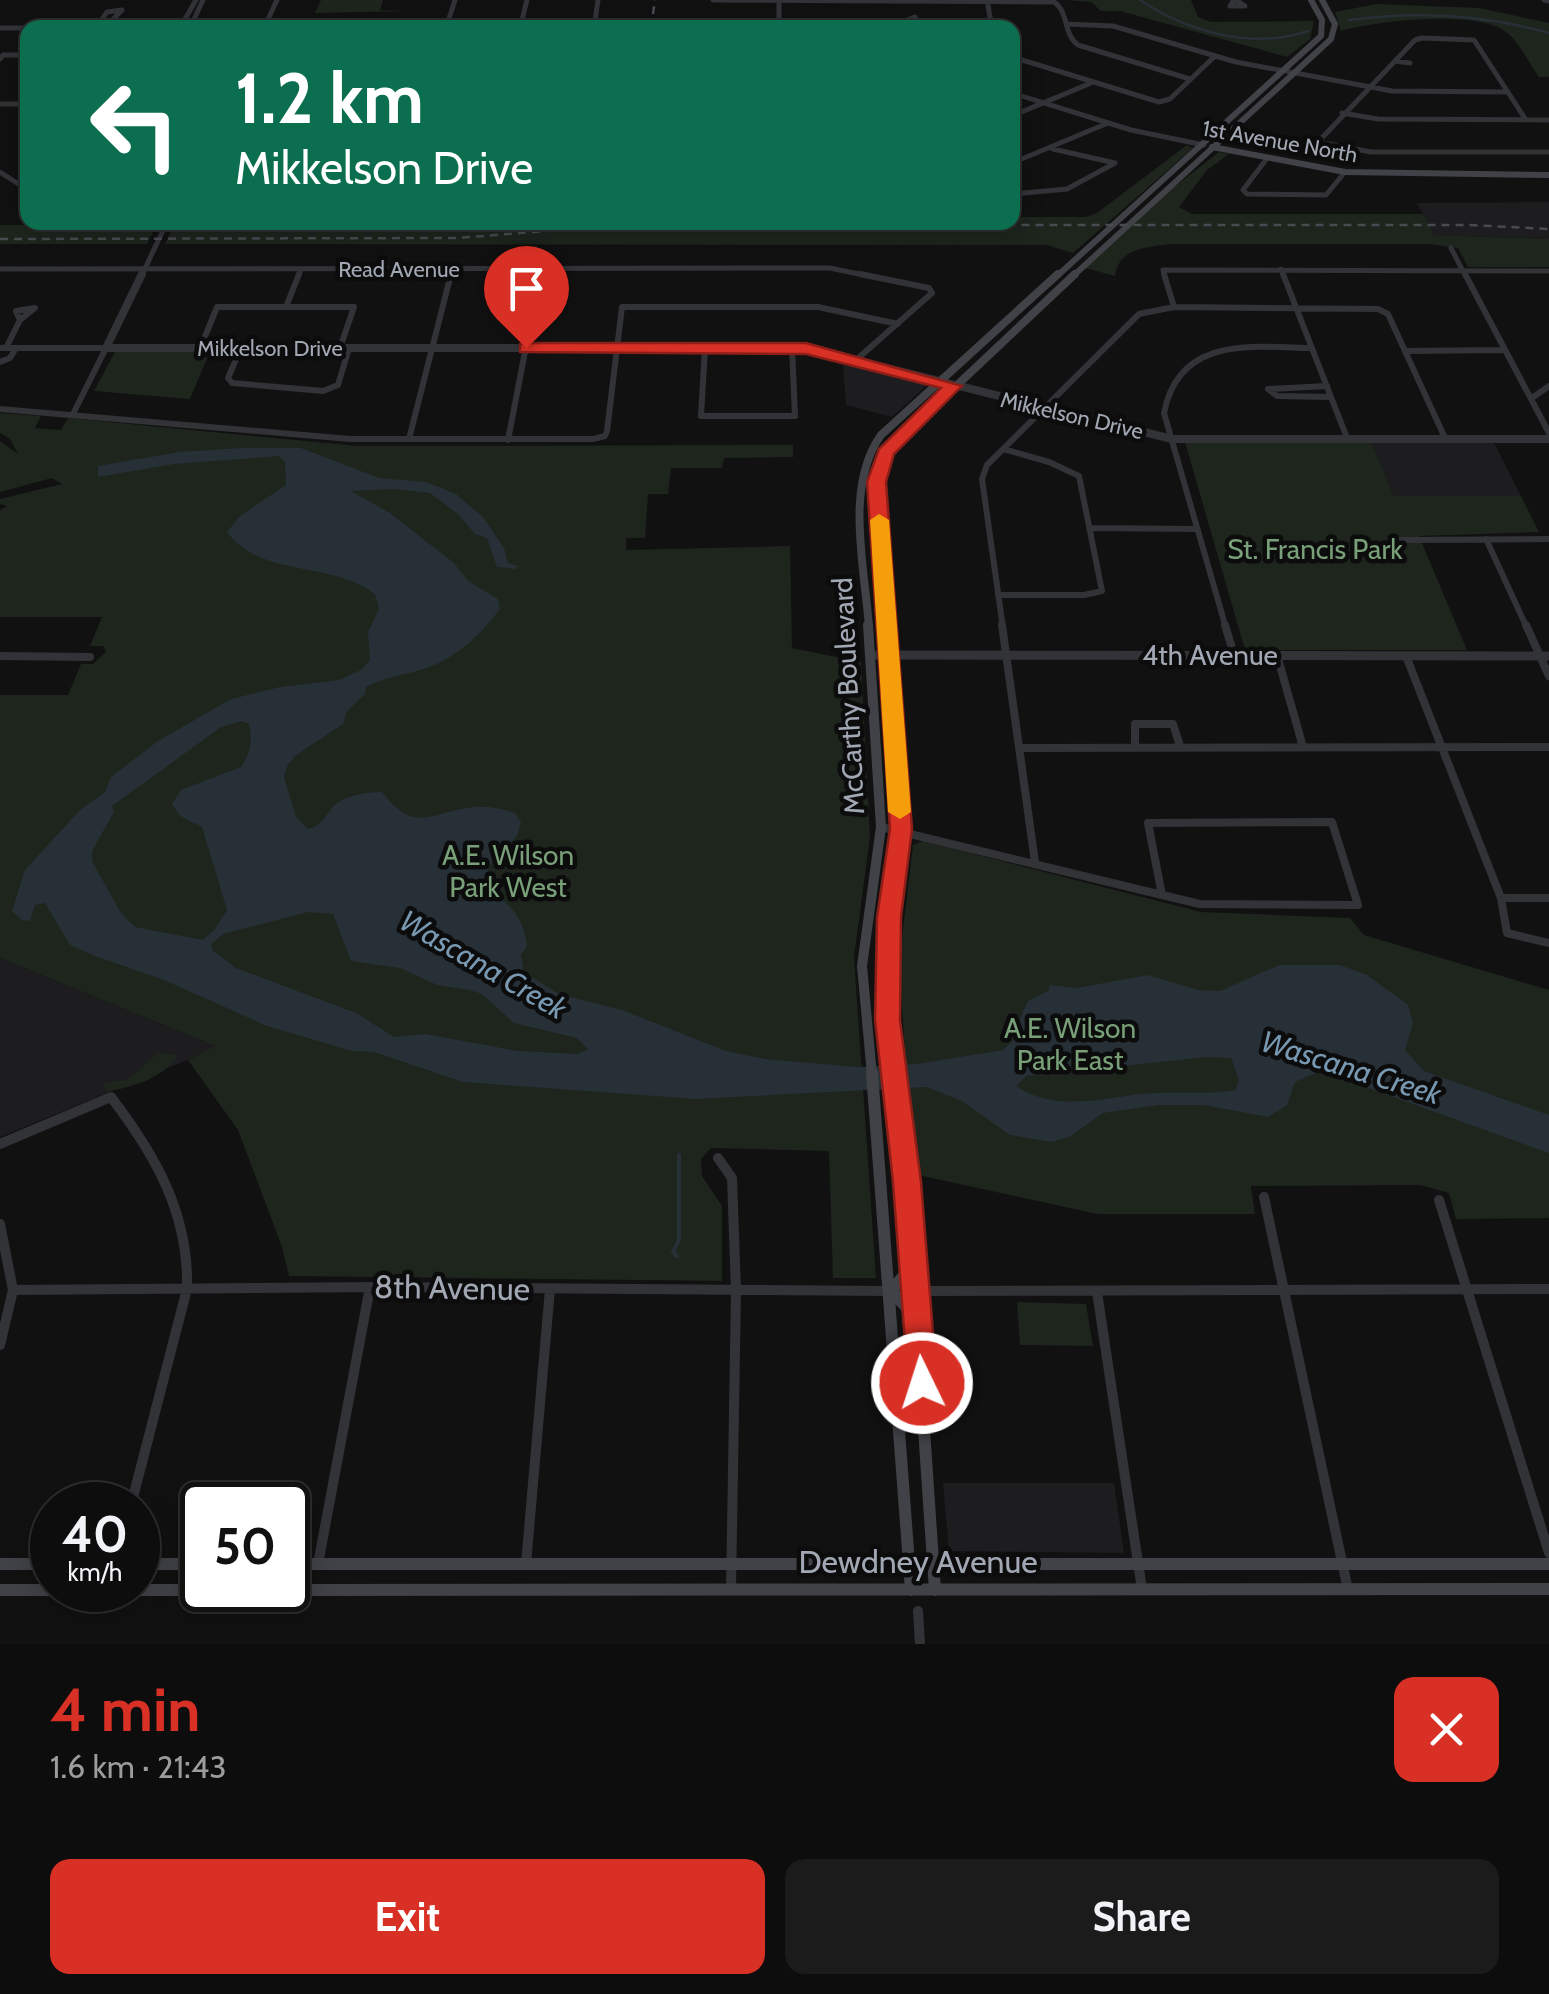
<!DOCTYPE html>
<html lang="en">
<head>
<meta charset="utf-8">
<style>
  :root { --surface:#0d0d0e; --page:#1b1b1c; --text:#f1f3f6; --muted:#9a9c9e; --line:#2d2d2e; --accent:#d93025 }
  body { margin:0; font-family:Cabin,sans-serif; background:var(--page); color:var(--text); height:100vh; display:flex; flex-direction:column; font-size:38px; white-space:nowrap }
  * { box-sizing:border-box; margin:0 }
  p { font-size:32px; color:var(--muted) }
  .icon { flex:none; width:55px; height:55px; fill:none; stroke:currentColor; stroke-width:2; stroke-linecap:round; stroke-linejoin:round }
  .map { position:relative; height:1644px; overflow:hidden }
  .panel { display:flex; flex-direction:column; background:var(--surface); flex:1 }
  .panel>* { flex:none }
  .hud { position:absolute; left:20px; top:20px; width:1000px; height:210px; border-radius:20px; box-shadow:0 5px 25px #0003,0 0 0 2px var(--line); background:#0b6e4f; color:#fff; overflow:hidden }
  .speed { position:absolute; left:30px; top:1482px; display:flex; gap:20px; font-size:50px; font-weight:700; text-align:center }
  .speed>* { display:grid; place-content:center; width:130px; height:130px; border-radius:50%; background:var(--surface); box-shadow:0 5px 25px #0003,0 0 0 2px var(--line); line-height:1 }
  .speed small { font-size:25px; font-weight:400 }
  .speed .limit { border:5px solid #111; border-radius:15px; background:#fff; color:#111 }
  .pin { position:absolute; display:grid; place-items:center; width:85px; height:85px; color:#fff; margin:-102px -42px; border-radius:50% 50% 50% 0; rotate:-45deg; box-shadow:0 0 10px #0007 }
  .pin .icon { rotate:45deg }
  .me { position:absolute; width:110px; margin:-55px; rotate:356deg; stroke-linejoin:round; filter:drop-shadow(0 0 8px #0008) }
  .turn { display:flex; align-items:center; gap:35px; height:210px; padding:0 50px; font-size:45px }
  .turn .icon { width:130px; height:130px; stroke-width:2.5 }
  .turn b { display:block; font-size:70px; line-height:85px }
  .round { display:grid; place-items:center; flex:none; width:105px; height:105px; border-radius:20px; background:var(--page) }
  .overview { display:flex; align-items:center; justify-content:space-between; height:170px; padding:0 50px }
  h1 { font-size:60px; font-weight:700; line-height:75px; color:var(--accent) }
  .primary-button { display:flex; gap:20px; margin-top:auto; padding:20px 50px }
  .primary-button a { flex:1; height:115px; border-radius:20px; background:var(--accent); color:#fff; font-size:40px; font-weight:700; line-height:115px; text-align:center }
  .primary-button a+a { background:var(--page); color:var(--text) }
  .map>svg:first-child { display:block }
  .built { fill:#1d1d1f }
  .green { fill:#1d251d }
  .water { fill:#273036; fill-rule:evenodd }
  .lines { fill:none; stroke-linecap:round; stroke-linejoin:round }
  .stream-far1 { stroke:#273036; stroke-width:2.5 }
  .stream { stroke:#273036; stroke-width:4 }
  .minor-far3 { stroke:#323337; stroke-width:5 }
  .minor-far2 { stroke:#323337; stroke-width:6 }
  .minor-far1 { stroke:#323337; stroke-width:8 }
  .minor { stroke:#323337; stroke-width:10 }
  .tertiary-far2 { stroke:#323337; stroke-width:5 }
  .tertiary-far1 { stroke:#323337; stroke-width:8 }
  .tertiary { stroke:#323337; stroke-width:9 }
  .secondary-far3 { stroke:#404247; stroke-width:6 }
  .secondary-far2 { stroke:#404247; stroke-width:8 }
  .secondary-far1 { stroke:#404247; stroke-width:10 }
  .secondary { stroke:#404247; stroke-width:12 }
  .rail { stroke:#494b50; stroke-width:2.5; stroke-dasharray:8 6; stroke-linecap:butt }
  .route { fill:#d93025; stroke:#8d1f18; stroke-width:2.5 }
  .slow { fill:#f59e0b }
  .labels { text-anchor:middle; stroke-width:9; stroke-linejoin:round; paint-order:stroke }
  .far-street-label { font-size:22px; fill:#a2a8b3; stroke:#0c0c0d }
  .park-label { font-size:28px; fill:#789f78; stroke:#0c0c0d }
  .street-label { font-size:28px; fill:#a2a8b3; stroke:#0c0c0d }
  .water-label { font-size:30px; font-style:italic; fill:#7798b0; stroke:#0c0c0d }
  .near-street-label { font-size:32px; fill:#a2a8b3; stroke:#0c0c0d }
</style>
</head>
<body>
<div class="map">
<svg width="1549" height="1644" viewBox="0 0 1549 1644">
  <rect width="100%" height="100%" fill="#111112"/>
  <path class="built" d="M1549 202V239L1434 235 1417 203Z
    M847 364 927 385 892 417 846 405 843 366Z
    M1372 443H1494L1521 496H1394Z
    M0 958 215 1046 214 1049 0 1137Z
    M943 1483H1114L1124 1553 949 1551Z"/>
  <path class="green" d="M321 0H383L380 10 410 11 315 13Z
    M1066 0H1191L1198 17 1211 22 1314 21 1310 39 1287 57 1120 11H1101L1091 2Z
    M1376 4 1479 8 1549 23V77H1539C1529 64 1519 41 1506 32 1476 9 1376 21 1341 31L1335 12Z
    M1187 145 1193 148 1073 253 1047 245 165 244 174 225 1012 222 1013 217H1086L1097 213Z
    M1219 152 1229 154 1207 170 1179 207 1192 214H1423L1434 235 1549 239V267H1468L1458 248 1429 244H1169C1145 248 1119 248 1115 276L1085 268 1168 192Z
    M157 224 147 244H0V225Z
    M210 351 190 399 94 391 115 352Z
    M0 413 41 416 35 428 61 430 68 418 358 446 793 445V457L724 458 722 468H671L668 494H648L645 538H626V550L790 546 792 648 861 662 870 837 854 957 876 1278H833L829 1151 711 1148 701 1159 702 1176 722 1206V1281L289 1276 282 1247 238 1130 188 1060 215 1046 0 958V695H68L81 664H93L106 652 103 646H90L102 617H0V510L7 506 0 504V499L62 484 52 478 0 492V441L18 454 10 439 0 433Z
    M1185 442 1372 443 1394 496H1521L1539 532 1419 536 1467 650H1245Z
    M923 841 1201 912 1350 918 1364 935 1549 990V1218L1456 1219 1449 1193 1420 1185 1251 1186 1255 1214H1097L918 1175 909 1112 899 963 913 845Z
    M158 1053 178 1055C165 1077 132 1088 107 1091L102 1084 129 1079Z
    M1017 1302 1086 1304 1093 1346 1020 1345Z"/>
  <path class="water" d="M240 448H301L379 478 426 482 456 494 484 518 504 548 508 563 518 566 516 569 497 567 487 538 475 534 459 515 430 493 394 489 351 491 390 513 454 563 468 581 498 599 500 609C480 635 458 657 427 668 406 675 386 676 366 687L365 694 347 711 343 724 296 755 287 766 284 777 296 817 308 829C323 825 324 817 333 807 343 795 368 792 382 792 414 833 428 814 467 808 485 805 498 808 515 813L521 822 517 836 488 867V888C510 904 524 918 527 946L521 955 524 972 559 994 622 1010 726 1051 765 1059 858 1067 917 1064 1003 1050 1019 1034 1017 1025 1028 1001 1048 991 1050 985 1077 988 1148 975 1198 990 1220 991 1279 965H1340L1367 975 1408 1005 1413 1023 1405 1050 1424 1071 1549 1115V1153L1321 1071 1295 1082 1287 1105 1268 1117 1204 1105H1159L1103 1113 1071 1136 1052 1142 1010 1135 962 1101 926 1087 696 1099 463 1082 374 1052 352 1051 267 1026 164 980 95 956 70 945 45 903 35 905 30 921 22 920 12 911 25 870 79 811 105 792 111 777 158 741 231 699 280 687 339 680 361 670 370 660 368 632 379 609 375 594C331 560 262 579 227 532L240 516 286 485 285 462 279 456 174 464 98 477V466L180 452ZM242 721 249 724C253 740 250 755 241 767L181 790 172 804 180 816 202 827 227 910 215 929 203 940 135 927 121 913 92 861V851L114 812 112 806 221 727ZM308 912 333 914 351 961 400 968 437 985 470 990 482 994 514 1023 577 1038 588 1049 577 1054 518 1051 425 1034 394 1037 356 1013 236 968 213 951 211 944 223 934ZM1207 1057 1231 1058 1239 1080 1235 1090C1209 1095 1182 1091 1156 1093 1108 1095 1060 1115 1016 1086L1026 1076Z"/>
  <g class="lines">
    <path class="stream-far1" d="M1140 0C1188 32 1252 50 1308 31
      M1349 20C1418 11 1482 14 1549 33"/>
    <path class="stream" d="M677 1256 673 1252 679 1240V1155"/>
    <path class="minor-far3" d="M713 0 1054 2C1069 12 1063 34 1078 45L1190 79
      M987 0 992 28
      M1234 0 1230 6H1245L1236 0
      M1544 0 1549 1
      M779 2V28
      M915 17 916 23 904 22 905 21Z
      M1066 24 1113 26 1236 62 1392 91 1508 92
      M96 28 107 12 122 10 105 28
      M180 28 196 0
      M190 28 203 0
      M446 28 455 0
      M520 28 527 0
      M594 28 598 0
      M1012 57 1159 102 1170 99 1215 56
      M0 59 3 55H28
      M1395 61 1410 63
      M0 104H28
      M1342 113 1378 119 1549 120
      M1012 116 1091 83
      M1526 120 1474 40 1422 38 1415 40 1318 142 1371 152H1549
      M1268 157 1243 190 1247 194 1326 195 1345 172
      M1012 163 1108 123
      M0 172 28 190
      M1012 194 1067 189 1115 163 1053 149
      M1451 248 1466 277
      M0 269 830 268 873 277
      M1281 269 1284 277
      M298 277 301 269
      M450 277 452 269
      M540 277 541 269
      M1165 277 1163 270 1549 271"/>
    <path class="minor-far2" d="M1164 274 1174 307
      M1283 274 1347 438
      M1465 274 1549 433
      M286 307 299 274
      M35 308 20 320 16 311Z
      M0 348H106L73 414
      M6 348 20 320
      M241 348 228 378 232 383 323 391 338 385 349 348
      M705 348 701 416H795L792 348
      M200 349 217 307H354L340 348
      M1405 351 1505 350
      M856 360 932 293 929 288 860 274
      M0 362 10 358 16 348
      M1327 386 1268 389 1277 396 1331 397
      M1532 398 1549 386
      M0 409 350 439H593L605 436 607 431 622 307H818L898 324
      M409 439 451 274
      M508 440 540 274
      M1091 528 1197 529
      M1486 539 1527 628
      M1401 540 1549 539
      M998 595H1084L1102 591 1079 476 1049 462 1003 449
      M1003 628 982 479 987 465 1139 314 1174 307 1378 309 1388 314 1445 438
      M1226 628 1164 413C1179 335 1253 347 1312 348"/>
    <path class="minor-far1" d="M1002 625 1035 862
      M1225 625 1234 655
      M1526 625 1549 676
      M1277 655 1303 747
      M0 656 90 657
      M1406 656 1501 898 1507 933 1549 943
      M1135 746V724H1173L1180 746
      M1021 748 1549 747
      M1332 822 1358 905 1200 904 1162 895 1148 823Z
      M881 827 1162 895
      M1501 898H1549"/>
    <path class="minor" d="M0 1144 111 1097C156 1156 189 1214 187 1289L131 1505
      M718 1158 732 1178 736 1291 731 1589
      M1264 1197 1348 1590
      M1439 1200 1549 1553
      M0 1224 13 1290 0 1345
      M13 1290 383 1287 889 1291
      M916 1291 1549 1289
      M1097 1292 1142 1589
      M318 1564 370 1287
      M526 1564 550 1289
      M918 1611 920 1644"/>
    <path class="tertiary-far2" d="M0 28H28
      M264 28 277 0
      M1012 93 1131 130 1204 145
      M141 277 167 222"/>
    <path class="tertiary-far1" d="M142 274 106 348H806L1172 439H1549"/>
    <path class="tertiary" d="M870 655 1549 656"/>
    <path class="secondary-far3" d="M1212 147 1345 172 1549 175
      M1056 277 1321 36 1322 20 1311 0
      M1072 277 1331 39 1335 24 1322 0"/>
    <path class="secondary-far2" d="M869 628C865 567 844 487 881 435L1058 274
      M887 628 877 482 885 453 1075 274"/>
    <path class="secondary-far1" d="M868 625 881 827 862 966 872 1075
      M887 625 901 829 886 965 894 1075"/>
    <path class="secondary" d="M872 1073 911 1590
      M894 1073 907 1182 935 1590
      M891 1291 914 1264
      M892 1292 918 1319
      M0 1564H52
      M138 1564H202
      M288 1564H1549
      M0 1590H52
      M138 1590H202
      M288 1590 1549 1589"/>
    <path class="rail" d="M651 28 655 0
      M0 239 457 238 610 226 687 225H1470L1549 229"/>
  </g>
  <path class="route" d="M526 343H806L962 386 894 454 886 482 912 829 901 917 900 1020 921 1182 937 1383 933 1391 922 1395 912 1391 908 1383 893 1182 875 1020 877 917 890 829 867 482 879 449 941 388 806 354 520 352V344Z"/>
  <path class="slow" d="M879 514 889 520 911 812 900 819 888 812 870 520Z"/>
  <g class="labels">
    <g class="far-street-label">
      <text transform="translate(1280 141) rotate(10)" y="8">1st Avenue North</text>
      <text x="399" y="277">Read Avenue</text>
      <text x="270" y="356">Mikkelson Drive</text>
      <text transform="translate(1072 415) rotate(13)" y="8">Mikkelson Drive</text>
    </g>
    <g class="park-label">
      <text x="1315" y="559">St. Francis Park</text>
      <text x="508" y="865">A.E. Wilson<tspan x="508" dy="32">Park West</tspan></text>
      <text x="1070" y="1038">A.E. Wilson<tspan x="1070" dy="32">Park East</tspan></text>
    </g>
    <g class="street-label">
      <text x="1210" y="665">4th Avenue</text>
      <text transform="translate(848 696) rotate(-93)" y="10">McCarthy Boulevard</text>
    </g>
    <g class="water-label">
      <text transform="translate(483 965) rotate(30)" y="10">Wascana Creek</text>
      <text transform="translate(1351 1068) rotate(17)" y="10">Wascana Creek</text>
    </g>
    <g class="near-street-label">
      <text transform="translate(452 1288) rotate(1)" y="11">8th Avenue</text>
      <text x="918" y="1573">Dewdney Avenue</text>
    </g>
  </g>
</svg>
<div class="speed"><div>40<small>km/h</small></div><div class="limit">50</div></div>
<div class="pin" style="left:526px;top:348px;background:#d93025"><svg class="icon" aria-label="arrive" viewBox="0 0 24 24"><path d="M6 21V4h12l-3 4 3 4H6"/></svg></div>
<svg class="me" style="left:922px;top:1383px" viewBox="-20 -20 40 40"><circle r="17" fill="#d93025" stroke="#fff" stroke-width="3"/><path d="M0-11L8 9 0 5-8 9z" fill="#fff"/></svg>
<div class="hud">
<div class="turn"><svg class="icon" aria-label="left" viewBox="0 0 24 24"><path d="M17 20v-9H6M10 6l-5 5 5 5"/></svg><div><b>1.2 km</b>Mikkelson Drive</div></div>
</div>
</div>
<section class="panel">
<div class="overview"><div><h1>4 min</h1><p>1.6 km · 21:43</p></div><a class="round" style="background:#d93025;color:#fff"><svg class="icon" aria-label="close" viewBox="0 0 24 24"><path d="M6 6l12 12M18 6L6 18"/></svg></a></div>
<div class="primary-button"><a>Exit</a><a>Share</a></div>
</section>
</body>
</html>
